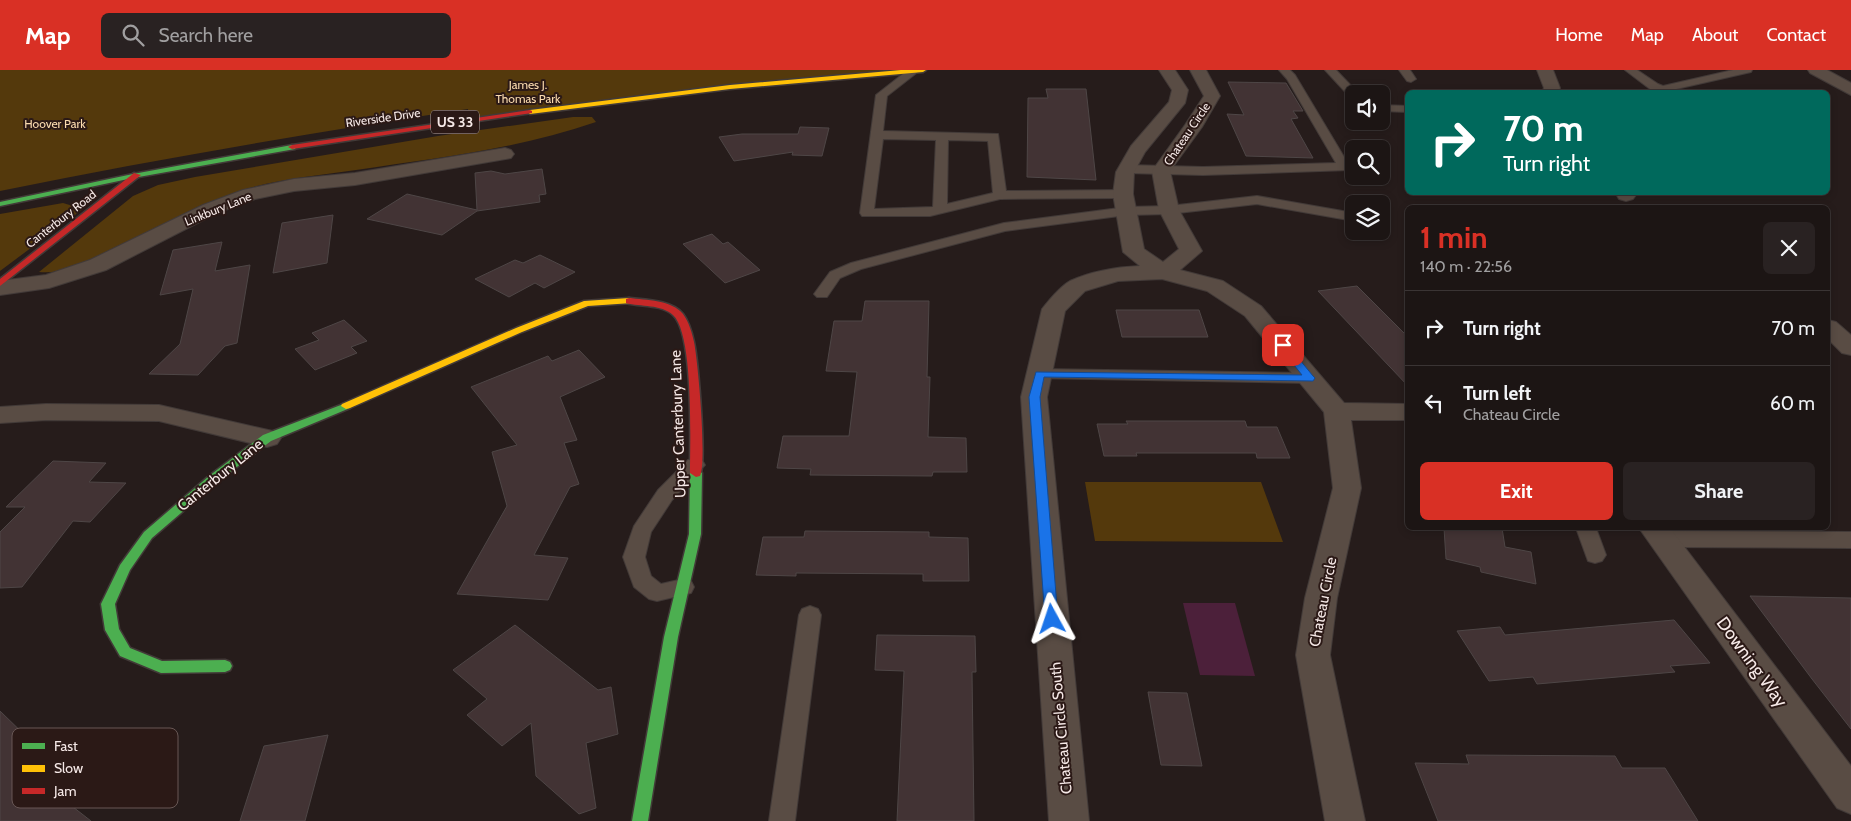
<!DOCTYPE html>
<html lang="en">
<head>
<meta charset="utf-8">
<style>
  :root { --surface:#1c1514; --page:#292222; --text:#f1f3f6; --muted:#a09fa0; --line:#3a3434; --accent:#d93025 }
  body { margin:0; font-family:Cabin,sans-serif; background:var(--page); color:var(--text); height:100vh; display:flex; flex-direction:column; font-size:19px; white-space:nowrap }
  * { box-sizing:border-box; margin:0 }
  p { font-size:16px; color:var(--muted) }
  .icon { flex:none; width:28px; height:28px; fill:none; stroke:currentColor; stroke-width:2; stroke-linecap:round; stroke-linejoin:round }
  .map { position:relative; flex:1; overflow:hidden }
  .drawer { position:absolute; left:1405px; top:135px; width:425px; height:325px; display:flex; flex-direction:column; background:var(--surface); border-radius:8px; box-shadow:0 2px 8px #0003,0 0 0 1px var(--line) }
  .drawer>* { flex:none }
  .hud { position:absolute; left:1405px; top:20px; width:425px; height:105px; border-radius:8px; box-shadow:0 2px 8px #0003,0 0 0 1px var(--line); background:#00695c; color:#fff; overflow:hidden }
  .buttons { position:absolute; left:1345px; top:15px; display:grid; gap:10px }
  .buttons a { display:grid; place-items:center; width:45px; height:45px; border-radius:8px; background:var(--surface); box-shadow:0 2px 8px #0003,0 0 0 1px var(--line); font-size:25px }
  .pin { position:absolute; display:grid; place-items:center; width:42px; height:42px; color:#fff; margin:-21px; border-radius:10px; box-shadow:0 2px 8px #0006 }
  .me { position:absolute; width:55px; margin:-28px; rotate:355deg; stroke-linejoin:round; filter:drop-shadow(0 0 4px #0008) }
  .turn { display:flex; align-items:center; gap:18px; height:105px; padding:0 15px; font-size:22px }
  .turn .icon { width:65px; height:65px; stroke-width:2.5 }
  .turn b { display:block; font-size:35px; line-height:42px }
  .round { display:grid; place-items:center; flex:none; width:52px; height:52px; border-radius:8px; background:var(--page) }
  .headline { display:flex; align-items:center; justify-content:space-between; height:85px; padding:0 15px }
  h1 { font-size:30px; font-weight:700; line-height:38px; color:var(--accent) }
  .button { display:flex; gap:10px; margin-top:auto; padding:10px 15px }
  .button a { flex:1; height:58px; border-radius:8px; background:var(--accent); color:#fff; font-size:20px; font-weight:700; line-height:58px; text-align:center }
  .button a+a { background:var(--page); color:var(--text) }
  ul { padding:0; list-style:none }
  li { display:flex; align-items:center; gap:15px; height:75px; padding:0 15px; border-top:1px solid var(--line) }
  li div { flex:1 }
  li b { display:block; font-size:19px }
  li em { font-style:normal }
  header { display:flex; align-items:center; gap:30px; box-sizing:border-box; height:70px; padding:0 25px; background:var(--accent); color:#fff }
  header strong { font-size:24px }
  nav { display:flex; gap:28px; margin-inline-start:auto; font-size:18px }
  .search { width:350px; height:45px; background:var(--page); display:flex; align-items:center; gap:12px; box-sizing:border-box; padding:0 18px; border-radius:8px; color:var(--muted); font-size:19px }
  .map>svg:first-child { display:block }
  .green { fill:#54390c }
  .water { fill:#4c203a }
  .building { fill:#423334; stroke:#4e4646 }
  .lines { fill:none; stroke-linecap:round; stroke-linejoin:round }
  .lane-casing { stroke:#423a38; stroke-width:2 }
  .street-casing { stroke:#423a38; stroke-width:2 }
  .fast-casing { stroke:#423a38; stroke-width:3 }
  .slow-casing { stroke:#423a38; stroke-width:3 }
  .jam-casing { stroke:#423a38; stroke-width:3 }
  .lane { fill:#594c44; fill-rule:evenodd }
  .street { fill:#594c44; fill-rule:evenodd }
  .fast { fill:#4caf50; fill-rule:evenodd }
  .slow { fill:#ffc107; fill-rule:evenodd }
  .jam { fill:#c62828; fill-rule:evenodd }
  .route { fill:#1a73e8; stroke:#114b97 }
  .labels { text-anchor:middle; stroke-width:4; stroke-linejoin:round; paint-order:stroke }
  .far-park-label { font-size:12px; fill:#fbdbaf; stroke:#2b1916 }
  .far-street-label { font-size:12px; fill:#f6e9e7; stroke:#2b1916 }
  .shield { fill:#2b1916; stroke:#b9aba8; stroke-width:1 }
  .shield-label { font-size:14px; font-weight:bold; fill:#f6e9e7 }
  .street-label { font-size:15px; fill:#f6e9e7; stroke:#2b1916 }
  .near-street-label { font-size:18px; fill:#f6e9e7; stroke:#2b1916 }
  .key { fill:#2b1916; stroke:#685755; stroke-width:1 }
  .key-label { font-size:14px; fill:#f6e9e7 }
</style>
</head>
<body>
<header>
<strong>Map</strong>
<div class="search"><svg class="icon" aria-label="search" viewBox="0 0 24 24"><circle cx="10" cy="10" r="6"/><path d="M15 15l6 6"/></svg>Search here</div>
<nav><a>Home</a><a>Map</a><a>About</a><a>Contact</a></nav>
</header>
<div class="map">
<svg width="1851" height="751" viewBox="0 0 1851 751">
  <rect width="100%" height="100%" fill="#261c1b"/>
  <path class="green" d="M0 0H923L823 8 469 50 468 39C311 63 156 89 0 121Z
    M573 47H592L596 52C518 79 437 88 356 100 316 106 274 109 237 122 221 128 205 134 191 141 153 160 80 207 39 202L133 126 158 115 195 107 438 66Z
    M63 133 83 139 0 201V144Z
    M1085 412H1261L1283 472 1095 471Z"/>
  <path class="water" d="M1183 533H1235L1255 606 1200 605Z"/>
  <path class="building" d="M1228 12 1286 13 1303 41H1293L1298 48 1291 49 1313 88 1246 86 1227 44 1244 45Z
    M1046 19H1086L1096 110 1027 107 1028 28H1048Z
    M800 57 829 58 822 86 792 85 793 82 734 91 719 67 742 64H798Z
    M542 99 546 124 539 125 540 132 477 141 442 165 367 149 407 124 477 140 475 103 491 101 505 104Z
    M333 145 327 193 273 203 282 153Z
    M712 164 723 174 728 172 760 200 725 213 683 174Z
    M222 172 215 201 250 195 237 273 225 276 198 305 149 304 180 274 193 219 160 225 173 180Z
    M540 185 575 202 544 218 535 213 509 227 475 209 515 190 523 193Z
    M1357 216 1408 267V316L1318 221Z
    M865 231H929L927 307H930L928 367 966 368 967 402H933L932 406 810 405 811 399 777 398 783 366H849L857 302 826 301 834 251H862Z
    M1116 240H1199L1208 267H1122Z
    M344 250 367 271 351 277 357 283 315 300 295 279 319 270 312 263Z
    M579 280 605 307 560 327 577 370 564 373 579 414 570 417 534 485 568 488 548 530 457 524 507 436 492 382 517 375 471 317 548 286 552 291Z
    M1126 351H1245L1247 357H1277L1290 388H1257L1256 383H1136L1137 386H1104L1097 354H1128Z
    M53 391 106 393 89 412 126 413 90 452 73 451 22 517 0 518V462L25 437H6Z
    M1444 458H1502L1505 477 1531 482 1536 514 1481 502 1480 497 1446 489Z
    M805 461 929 462V467L968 468 969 511H923V504L796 503V506L756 505 763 467H804Z
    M1750 526 1851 528V659L1812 609Z
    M1674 550 1710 593 1670 596 1675 602 1537 614 1533 607 1489 611 1457 561 1500 557 1505 565Z
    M515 555 598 620 611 617 618 664 586 673 596 738 579 744 536 706 531 653 502 676 467 645 487 629 453 600Z
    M877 565 975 566 976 602H972L974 751H897L904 601 875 600Z
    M1148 622 1187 623 1202 696 1161 695Z
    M0 641 35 675 14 691 91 751H0Z
    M328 665 305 751H240L264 676Z
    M1466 685 1615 686 1622 698H1665L1698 751H1438L1415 693 1469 694Z"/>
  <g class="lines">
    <g class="lane-casing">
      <path id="lane" d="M908 0 919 1 887 26 883 61 998 64 1006 121 1123 120 1130 124 1123 128 1000 129 930 146H862L860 143 876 25ZM883 69 936 70 933 137 874 139ZM948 70 988 71 993 123 947 134Z
        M1279 0H1290L1295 5 1350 97 1349 100 1203 105 1127 103 1121 99 1127 95 1203 97 1336 93 1287 9Z
        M1325 0H1336L1359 24H1354V28L1350 27Z
        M1399 0H1410L1416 9 1411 12 1407 11Z
        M1625 0H1637L1658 14 1663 16 1733 0H1752L1751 2 1663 22 1650 19Z
        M1381 35 1408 36V42L1381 41Z
        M1257 126 1354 143V151L1257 134 1169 144 1127 145 1005 161 861 199 840 208 827 227H817L814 224 830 202 851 193 1004 153 1127 137 1169 136Z
        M1040 299 1310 303 1316 304 1319 308 1316 312 1310 313 1034 308 1031 304 1034 300Z
        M695 389 702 390 705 395 672 430 651 462 645 487 651 506 661 514 683 509 691 511 694 517 691 523 657 531 649 529 634 517 623 487 634 456 658 420 688 390Z
        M1576 458H1596L1606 485 1602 491 1595 493 1588 491Z
        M1663 461 1851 462V478L1663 477 1656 474 1653 469 1656 464Z
        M810 536 818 539 821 545 795 751H769L799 545 802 539Z"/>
    </g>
    <g class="street-casing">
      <path id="street" d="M1159 0H1175L1188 20 1185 33 1145 82 1134 102 1133 124 1144 179 1163 192 1179 179 1159 140 1152 101 1185 55 1204 26 1190 0H1206L1220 26 1202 57 1170 101 1179 140 1202 181 1180 200 1223 211 1261 236 1344 333 1408 334V350H1351L1361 418 1337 528 1330 585 1365 751H1325L1296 585 1305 528 1333 418 1324 342 1245 246 1207 221 1162 209 1118 211 1085 221 1065 241 1047 327 1089 751H1049L1021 327 1042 239C1049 230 1061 216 1070 211 1092 201 1117 197 1140 196L1123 182 1113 124 1116 102 1131 76 1169 32 1172 20Z
        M1537 0H1553L1560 18 1558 22H1542L1544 18Z
        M1808 0H1827L1851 13V25L1810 3Z
        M505 78 511 80 514 84 511 88 355 115 294 121 255 129 217 143 106 200 49 218 0 225V211L46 205 90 190 203 135 243 120 294 109 355 103Z
        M1615 122H1634L1636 125 1633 129 1626 131 1619 129Z
        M1828 250 1836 252 1851 265V285L1842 283 1828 269Z
        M46 334 159 335 277 362 281 368 277 374 267 377 159 351 46 350 0 353V337Z
        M1639 458H1670L1851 696V744L1837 738Z"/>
    </g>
    <g class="fast-casing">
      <path id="fast" d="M292 75 296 77 295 79 133 108 0 136V132L133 104Z
        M346 333 351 336 350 338 271 371 217 412 152 468 130 500 115 534 119 559 130 578 162 591 225 590 230 592 232 596 230 600 225 602 161 603 120 586 105 560 101 534 120 495 144 462 209 406 263 365Z
        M696 399 702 403 701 464 678 567 648 751H632L664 567 689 464 690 403Z"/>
    </g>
    <g class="slow-casing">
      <path id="slow" d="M901 0H926L923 2 730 19 530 44 527 42 530 40 730 15Z
        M629 228 632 229V233L588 236 522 262 350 338 346 339 341 336 342 334 516 258 584 231Z"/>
    </g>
    <g class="jam-casing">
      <path id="jam" d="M530 40 532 41V43L292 79 288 77 292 75Z
        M134 103 141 105 0 216V209Z
        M629 228C646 230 672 230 683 244 689 252 692 263 694 272 698 291 707 392 700 406L696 407 690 403C690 373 694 264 673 245 661 234 641 237 626 233V229Z"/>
    </g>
    <use href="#lane" class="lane"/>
    <use href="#street" class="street"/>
    <use href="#fast" class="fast"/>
    <use href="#slow" class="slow"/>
    <use href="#jam" class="jam"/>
  </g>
  <path class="route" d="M1283 272 1286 273 1313 306 1315 308 1313 311 1044 307 1040 327 1058 549 1056 552 1052 554 1047 552 1045 549 1029 327 1036 302 1302 305 1278 275Z"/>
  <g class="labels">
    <g class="far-park-label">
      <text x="528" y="19">James J.<tspan x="528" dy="14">Thomas Park</tspan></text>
      <text x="55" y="58">Hoover Park</text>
    </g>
    <g class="far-street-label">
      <text transform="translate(383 48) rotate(-8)" y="4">Riverside Drive</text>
      <text transform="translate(1187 64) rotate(-56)" y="4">Chateau Circle</text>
      <text transform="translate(218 139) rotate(-22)" y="4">Linkbury Lane</text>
      <text transform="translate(61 149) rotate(-38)" y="4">Canterbury Road</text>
    </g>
    <rect class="shield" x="431" y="40.5" width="48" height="23" rx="4"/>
    <g class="shield-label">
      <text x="455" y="57">US 33</text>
    </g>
    <g class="street-label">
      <text transform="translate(678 354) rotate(-92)" y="5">Upper Canterbury Lane</text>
      <text transform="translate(220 405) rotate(-39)" y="5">Canterbury Lane</text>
      <text transform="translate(1323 532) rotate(-79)" y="5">Chateau Circle</text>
      <text transform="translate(1061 658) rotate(-95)" y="5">Chateau Circle South</text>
    </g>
    <g class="near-street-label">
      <text transform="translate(1752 592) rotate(54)" y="6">Downing Way</text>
    </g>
  </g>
  <rect x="12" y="658" width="166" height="80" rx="8" class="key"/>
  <rect x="22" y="673" width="23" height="6" fill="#4caf50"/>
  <rect x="22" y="695" width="23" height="7" fill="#ffc107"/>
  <rect x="22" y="718" width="23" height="6" fill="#c62828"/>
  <g class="key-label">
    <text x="54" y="681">Fast</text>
    <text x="54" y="703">Slow</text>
    <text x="54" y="726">Jam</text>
  </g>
</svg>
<div class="buttons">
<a><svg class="icon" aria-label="sound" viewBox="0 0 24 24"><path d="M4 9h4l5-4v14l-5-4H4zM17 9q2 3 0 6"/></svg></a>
<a><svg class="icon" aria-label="search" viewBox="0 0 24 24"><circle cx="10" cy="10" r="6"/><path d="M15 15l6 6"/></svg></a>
<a><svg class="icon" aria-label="layers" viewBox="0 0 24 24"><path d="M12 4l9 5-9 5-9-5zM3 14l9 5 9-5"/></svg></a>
</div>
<div class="pin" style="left:1283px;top:275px;background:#d93025"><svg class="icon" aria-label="arrive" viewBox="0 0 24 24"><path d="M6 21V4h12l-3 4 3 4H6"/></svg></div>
<svg class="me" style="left:1052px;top:549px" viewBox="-20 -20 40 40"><path d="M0-17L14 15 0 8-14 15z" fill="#1a73e8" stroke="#fff" stroke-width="4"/></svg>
<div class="hud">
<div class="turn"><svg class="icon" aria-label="right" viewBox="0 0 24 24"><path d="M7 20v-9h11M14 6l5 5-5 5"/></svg><div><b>70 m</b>Turn right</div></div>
</div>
<section class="drawer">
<div class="headline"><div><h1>1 min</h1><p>140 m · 22:56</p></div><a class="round"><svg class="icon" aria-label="close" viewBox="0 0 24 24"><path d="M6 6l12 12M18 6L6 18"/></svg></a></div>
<ul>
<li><svg class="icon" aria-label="right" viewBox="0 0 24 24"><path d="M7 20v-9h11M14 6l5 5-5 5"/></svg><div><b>Turn right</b></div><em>70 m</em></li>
<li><svg class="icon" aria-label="left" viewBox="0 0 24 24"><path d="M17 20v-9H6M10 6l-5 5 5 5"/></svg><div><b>Turn left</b><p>Chateau Circle</p></div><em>60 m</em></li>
</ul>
<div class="button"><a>Exit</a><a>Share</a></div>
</section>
</div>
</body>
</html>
